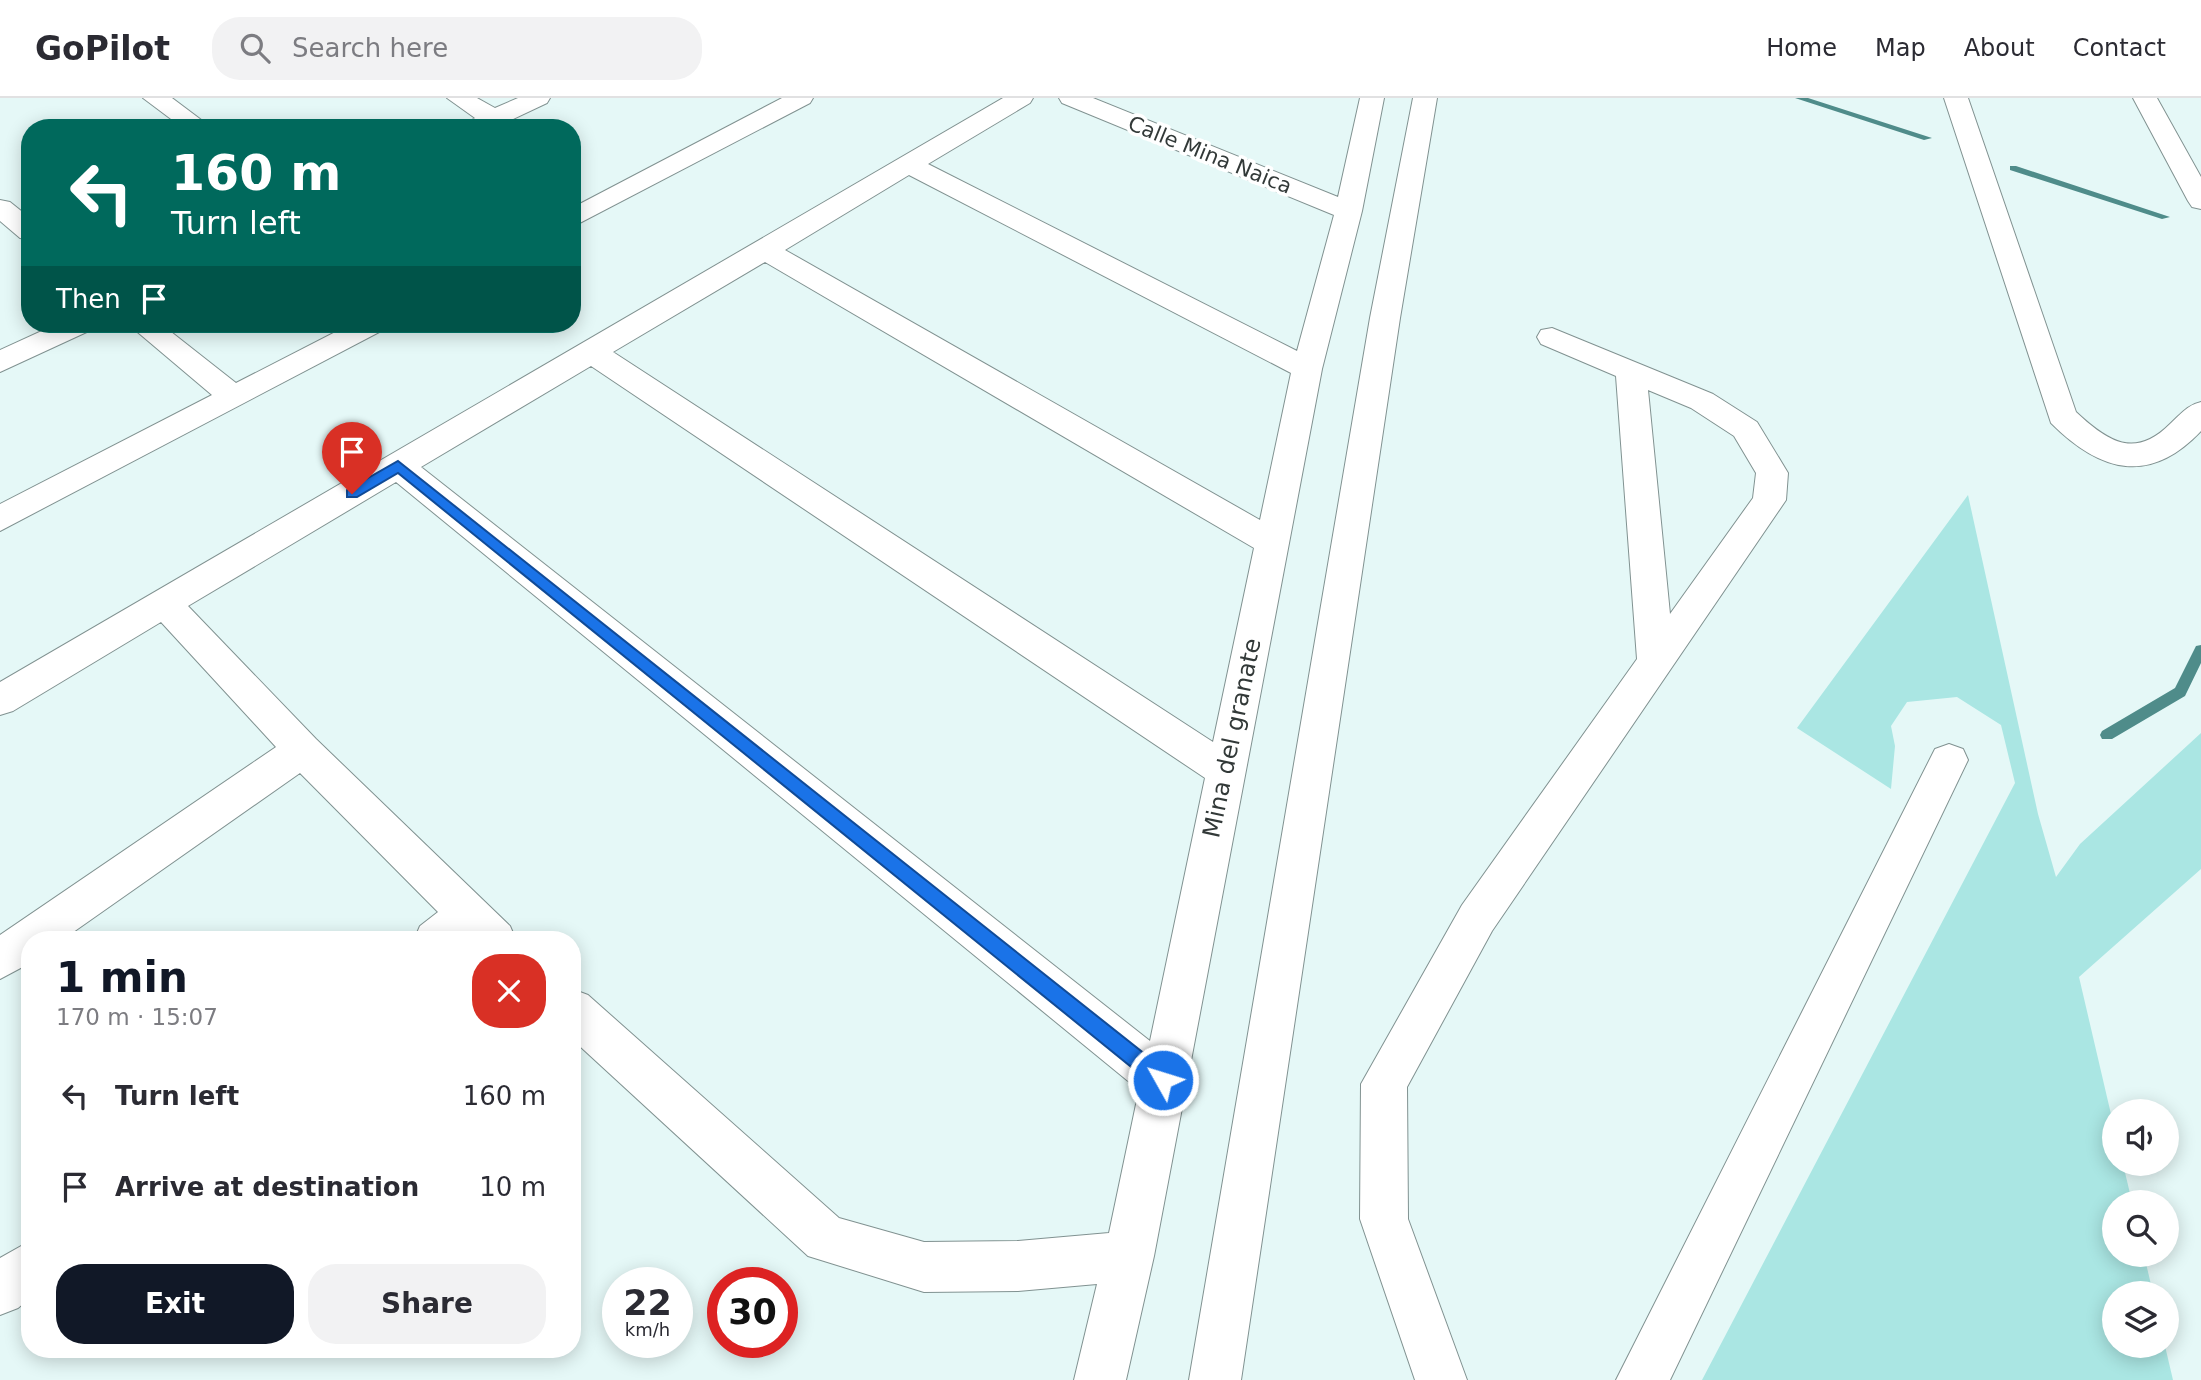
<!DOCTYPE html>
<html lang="en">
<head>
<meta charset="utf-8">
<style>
  :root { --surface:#fff; --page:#f2f2f3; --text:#2b2b33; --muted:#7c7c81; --line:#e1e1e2; --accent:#111827 }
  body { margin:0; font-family:"DejaVu Sans",sans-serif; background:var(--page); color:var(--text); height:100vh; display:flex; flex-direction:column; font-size:26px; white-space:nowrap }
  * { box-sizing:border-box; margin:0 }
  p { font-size:23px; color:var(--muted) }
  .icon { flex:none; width:38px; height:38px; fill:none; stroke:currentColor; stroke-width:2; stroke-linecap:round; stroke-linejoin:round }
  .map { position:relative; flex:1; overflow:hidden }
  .side { position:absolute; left:21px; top:833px; width:560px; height:427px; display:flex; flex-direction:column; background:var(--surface); border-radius:28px; box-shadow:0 4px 18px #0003 }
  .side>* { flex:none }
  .banner { position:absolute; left:21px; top:21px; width:560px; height:214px; border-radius:28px; box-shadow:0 4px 18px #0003; background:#00695c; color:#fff; overflow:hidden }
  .controls { position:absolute; left:2102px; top:1001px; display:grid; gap:14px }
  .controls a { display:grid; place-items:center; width:77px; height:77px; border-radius:50%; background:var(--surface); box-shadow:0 4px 18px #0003; font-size:35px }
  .speed { position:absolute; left:602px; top:1169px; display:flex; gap:14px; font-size:35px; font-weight:700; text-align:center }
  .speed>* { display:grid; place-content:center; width:91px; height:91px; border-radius:50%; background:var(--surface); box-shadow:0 4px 18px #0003; line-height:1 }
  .speed small { font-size:18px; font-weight:400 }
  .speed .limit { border:10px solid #d22; background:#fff; color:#111 }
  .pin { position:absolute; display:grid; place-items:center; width:60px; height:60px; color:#fff; margin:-72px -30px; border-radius:50% 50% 50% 0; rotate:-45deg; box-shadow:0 0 7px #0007 }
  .pin .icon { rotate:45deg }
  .me { position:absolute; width:77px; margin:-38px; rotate:309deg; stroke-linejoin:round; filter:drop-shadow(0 0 5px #0008) }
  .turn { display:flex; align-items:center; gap:24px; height:147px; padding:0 35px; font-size:32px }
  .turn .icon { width:91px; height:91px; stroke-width:2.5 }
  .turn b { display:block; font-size:49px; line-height:60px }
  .then { display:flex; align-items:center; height:66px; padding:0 35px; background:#0003; gap:14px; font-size:26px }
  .round { display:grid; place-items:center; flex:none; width:74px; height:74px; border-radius:28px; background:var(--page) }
  .overview { display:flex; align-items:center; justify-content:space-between; height:119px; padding:0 35px }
  h1 { font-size:42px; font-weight:700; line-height:52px; color:var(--accent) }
  .action { display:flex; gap:14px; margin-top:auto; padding:14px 35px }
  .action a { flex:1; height:80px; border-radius:28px; background:var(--accent); color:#fff; font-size:28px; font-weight:700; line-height:80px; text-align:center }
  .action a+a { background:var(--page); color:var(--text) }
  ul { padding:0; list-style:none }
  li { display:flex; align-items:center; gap:21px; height:91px; padding:0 35px }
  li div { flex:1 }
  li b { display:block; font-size:26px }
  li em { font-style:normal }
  header { display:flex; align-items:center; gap:42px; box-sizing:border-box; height:98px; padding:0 35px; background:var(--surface); border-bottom:2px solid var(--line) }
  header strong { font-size:33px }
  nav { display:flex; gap:38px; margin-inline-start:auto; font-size:24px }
  .search { width:490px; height:63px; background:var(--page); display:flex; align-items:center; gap:18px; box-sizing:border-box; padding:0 24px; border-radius:28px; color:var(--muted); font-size:26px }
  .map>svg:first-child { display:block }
  .green { fill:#aae6e3 }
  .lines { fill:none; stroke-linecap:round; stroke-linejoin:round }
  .stream { fill:#4f8c8a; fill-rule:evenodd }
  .minor-casing { stroke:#819291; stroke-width:2 }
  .minor { fill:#fff; fill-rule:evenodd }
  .route { fill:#1a73e8; stroke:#114b97; stroke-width:2 }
  .labels { text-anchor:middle; stroke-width:7; stroke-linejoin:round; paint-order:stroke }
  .far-street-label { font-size:21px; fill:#323938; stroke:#fff }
  .street-label { font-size:24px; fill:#323938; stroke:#fff }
</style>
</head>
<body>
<header>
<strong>GoPilot</strong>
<div class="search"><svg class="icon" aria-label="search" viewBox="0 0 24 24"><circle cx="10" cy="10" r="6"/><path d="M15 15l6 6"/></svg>Search here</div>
<nav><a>Home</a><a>Map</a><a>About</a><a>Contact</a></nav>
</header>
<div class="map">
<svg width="2201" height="1282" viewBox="0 0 2201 1282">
  <rect width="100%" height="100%" fill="#e5f8f7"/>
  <path class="green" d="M1968 397 2038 716 2056 779 2080 746 2201 635V771L2079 879 2114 1029V1066H2123L2132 1104H2114V1157H2144L2153 1195H2114V1248H2165L2173 1282H1702L2015 685 2001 627 1957 599 1907 604 1891 628 1895 648 1891 691 1797 630Z"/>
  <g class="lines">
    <path class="stream" d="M1795 0H1808L1932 40 1924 42Z
      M2010 68H2016L2170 119 2162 121 2010 72Z
      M2201 547V565L2185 598 2112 641H2102L2100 637 2102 633 2175 590 2196 548Z"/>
    <g class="minor-casing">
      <path id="minor" d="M143 0H172L212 30H183Z
        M447 0H477L495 10 518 0H550L547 5 494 30H461L475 20Z
        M782 0H813L810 5 572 129V110Z
        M1003 0H1033L1030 5 928 66 1297 253 1334 117 1062 5 1059 0H1093L1338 99 1360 0H1384L1362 113 1322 271 1154 1158 1126 1282H1074L1097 1186 1018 1193 924 1194 808 1158 572 941V891L588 897 839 1120 924 1144 1018 1143 1109 1135 1139 992 396 384 188 508 316 641 510 828 516 842H414L420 828 438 814 300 675 62 842H30V865L0 881V837L276 649 161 524 13 613 0 617V584ZM909 77 1291 275 1260 422 785 152ZM765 164 1254 450 1213 644 613 254ZM591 268 1205 680 1150 943 421 369Z
        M1413 0H1437L1400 220 1241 1282H1189L1370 220Z
        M1944 0H1968L2076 314C2108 344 2135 361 2170 326 2181 316 2187 307 2201 304V333C2150 387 2101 375 2051 325Z
        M2133 0H2157L2201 79V111L2192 109 2188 103Z
        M0 102 10 104 30 120V142L20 140 0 123Z
        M57 226H96L91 232 0 274V252Z
        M128 226H161L236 285 351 226H388L383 232 0 433V406L212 297Z
        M1552 230 1713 296 1757 324 1788 375 1786 402 1492 833 1407 989 1408 1121 1467 1282H1415L1360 1121 1361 986 1462 807 1637 561 1616 278 1541 246 1537 239 1541 232ZM1648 292 1691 310 1734 338 1756 375 1753 400 1670 516Z
        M1949 646 1963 651 1968 662 1670 1282H1616L1935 651Z
        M30 1143V1200L18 1210 0 1217V1160Z"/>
    </g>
    <use href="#minor" class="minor"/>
  </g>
  <path class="route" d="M398 363 1170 976 1173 982 1170 989 1163 991 1156 989 398 375 357 399H347V392Z"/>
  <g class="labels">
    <g class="far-street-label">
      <text transform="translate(1210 57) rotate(22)" y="7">Calle Mina Naica</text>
    </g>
    <g class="street-label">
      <text transform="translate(1232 640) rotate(-78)" y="8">Mina del granate</text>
    </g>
  </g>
</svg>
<div class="controls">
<a><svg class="icon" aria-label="sound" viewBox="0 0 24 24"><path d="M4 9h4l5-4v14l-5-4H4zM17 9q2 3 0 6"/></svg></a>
<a><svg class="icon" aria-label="search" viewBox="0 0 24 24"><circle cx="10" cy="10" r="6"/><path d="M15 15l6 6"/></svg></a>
<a><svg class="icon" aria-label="layers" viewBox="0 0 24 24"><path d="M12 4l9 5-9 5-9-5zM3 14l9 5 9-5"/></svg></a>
</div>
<div class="speed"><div>22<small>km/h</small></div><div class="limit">30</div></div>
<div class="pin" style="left:352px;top:396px;background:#d93025"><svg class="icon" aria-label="arrive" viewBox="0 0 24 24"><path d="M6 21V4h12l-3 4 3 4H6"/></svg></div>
<svg class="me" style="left:1163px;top:982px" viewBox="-20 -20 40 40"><circle r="17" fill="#1a73e8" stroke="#fff" stroke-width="3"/><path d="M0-11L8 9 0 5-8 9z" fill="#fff"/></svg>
<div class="banner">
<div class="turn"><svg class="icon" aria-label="left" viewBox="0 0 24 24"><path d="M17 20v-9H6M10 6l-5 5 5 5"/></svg><div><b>160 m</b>Turn left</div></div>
<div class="then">Then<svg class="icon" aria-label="arrive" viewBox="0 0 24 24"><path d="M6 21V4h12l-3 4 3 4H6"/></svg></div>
</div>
<section class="side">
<div class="overview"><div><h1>1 min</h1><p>170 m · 15:07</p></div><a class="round" style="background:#d93025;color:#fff"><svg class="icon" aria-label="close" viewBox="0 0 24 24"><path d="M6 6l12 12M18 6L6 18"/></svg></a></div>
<ul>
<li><svg class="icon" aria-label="left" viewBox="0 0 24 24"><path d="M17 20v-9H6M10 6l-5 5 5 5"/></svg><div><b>Turn left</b></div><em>160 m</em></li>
<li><svg class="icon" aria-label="arrive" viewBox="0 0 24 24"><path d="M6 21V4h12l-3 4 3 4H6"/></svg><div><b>Arrive at destination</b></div><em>10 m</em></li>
</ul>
<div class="action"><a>Exit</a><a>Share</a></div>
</section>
</div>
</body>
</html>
